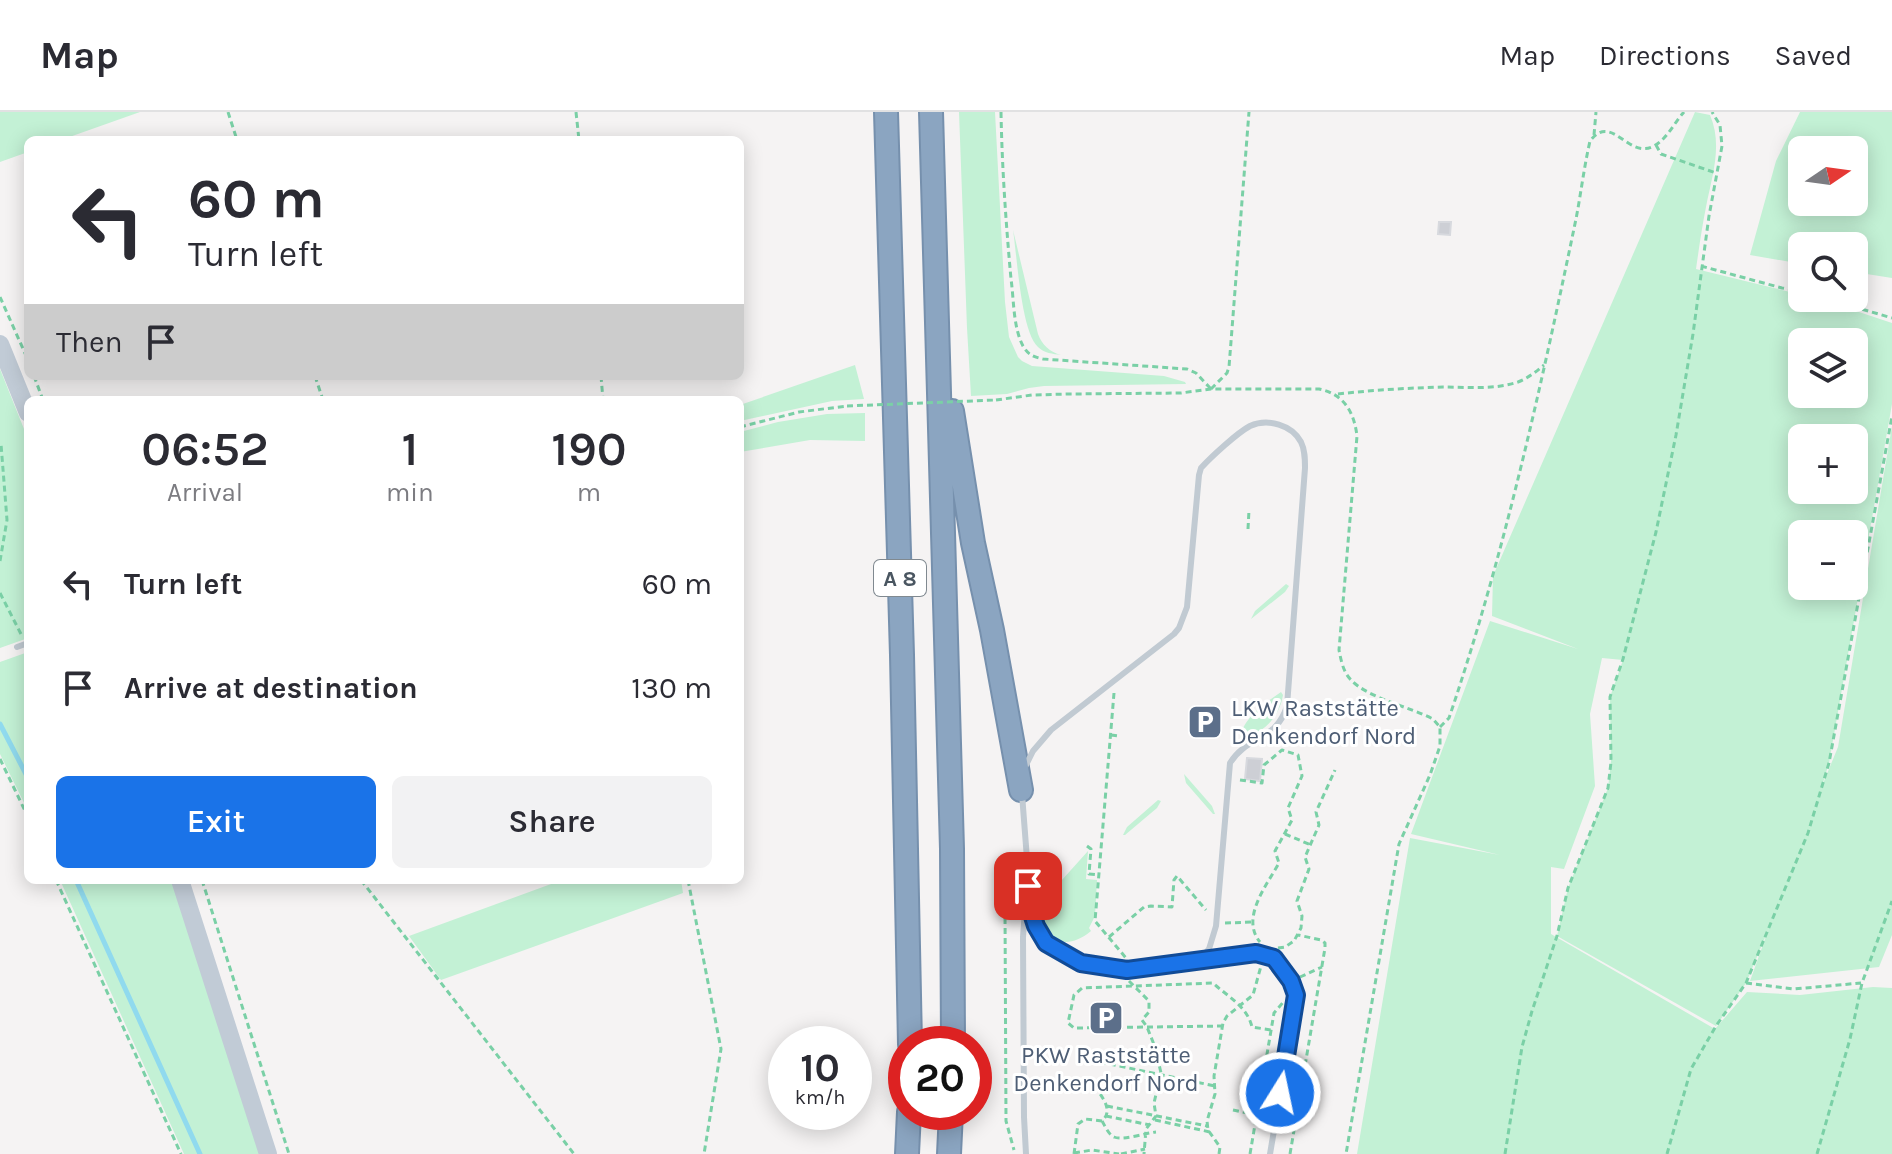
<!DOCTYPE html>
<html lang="en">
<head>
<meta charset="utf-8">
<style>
  :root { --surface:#fff; --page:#f2f2f3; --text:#2b2b33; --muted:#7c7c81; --line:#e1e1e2; --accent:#1a73e8 }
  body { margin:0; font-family:Karla,sans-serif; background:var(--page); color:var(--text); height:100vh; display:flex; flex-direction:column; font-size:30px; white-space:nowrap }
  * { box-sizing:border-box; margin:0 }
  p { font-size:26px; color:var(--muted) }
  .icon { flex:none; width:44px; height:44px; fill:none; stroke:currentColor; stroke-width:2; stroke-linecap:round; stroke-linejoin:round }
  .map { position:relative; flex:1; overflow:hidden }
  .panel { position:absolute; left:24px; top:284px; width:720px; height:488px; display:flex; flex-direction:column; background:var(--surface); border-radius:12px; box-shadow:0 4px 20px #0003 }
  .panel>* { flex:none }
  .guide { position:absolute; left:24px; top:24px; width:720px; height:244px; border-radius:12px; box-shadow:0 4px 20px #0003; background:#fff; color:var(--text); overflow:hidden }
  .needle { width:52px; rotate:77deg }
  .tools { position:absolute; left:1788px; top:24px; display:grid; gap:16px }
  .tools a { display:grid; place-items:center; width:80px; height:80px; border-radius:12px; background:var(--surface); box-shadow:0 4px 20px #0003; font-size:40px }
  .speed { position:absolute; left:768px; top:914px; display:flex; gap:16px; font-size:40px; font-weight:700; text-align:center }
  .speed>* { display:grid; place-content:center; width:104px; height:104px; border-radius:50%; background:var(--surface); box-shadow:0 4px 20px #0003; line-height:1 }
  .speed small { font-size:20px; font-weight:400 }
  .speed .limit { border:12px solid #d22; background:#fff; color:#111 }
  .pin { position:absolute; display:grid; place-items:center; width:68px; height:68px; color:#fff; margin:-34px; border-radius:16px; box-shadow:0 4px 12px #0006 }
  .me { position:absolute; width:88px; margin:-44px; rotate:10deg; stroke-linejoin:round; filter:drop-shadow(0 0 6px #0008) }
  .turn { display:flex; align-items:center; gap:28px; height:168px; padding:0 32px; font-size:36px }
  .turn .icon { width:104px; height:104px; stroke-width:2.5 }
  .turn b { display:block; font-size:56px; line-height:68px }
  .then { display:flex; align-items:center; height:76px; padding:0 32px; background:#0003; gap:16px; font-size:30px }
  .eta { display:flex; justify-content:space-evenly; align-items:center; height:136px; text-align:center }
  .eta b { font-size:48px; font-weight:600; line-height:56px }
  .primary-button { display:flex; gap:16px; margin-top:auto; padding:16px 32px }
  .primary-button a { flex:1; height:92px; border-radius:12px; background:var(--accent); color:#fff; font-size:32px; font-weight:600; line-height:92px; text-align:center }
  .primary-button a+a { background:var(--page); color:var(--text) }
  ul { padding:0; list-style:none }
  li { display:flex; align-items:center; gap:24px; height:104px; padding:0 32px }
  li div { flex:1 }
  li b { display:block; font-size:30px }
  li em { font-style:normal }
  header { display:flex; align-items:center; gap:48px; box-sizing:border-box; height:112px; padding:0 40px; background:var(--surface); border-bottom:2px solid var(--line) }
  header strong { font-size:38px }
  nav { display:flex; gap:44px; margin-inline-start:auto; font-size:28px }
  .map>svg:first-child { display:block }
  .green { fill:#c3f1d5; fill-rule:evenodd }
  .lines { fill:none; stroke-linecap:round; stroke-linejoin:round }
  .stream { stroke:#90daee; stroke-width:5 }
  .building { fill:#cdcfd5; stroke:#d7d9de; stroke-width:2 }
  .highway-casing { stroke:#7690ad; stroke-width:26 }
  .path { stroke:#7ad0a6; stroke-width:3; stroke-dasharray:6 4; stroke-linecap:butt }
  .lane { stroke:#c1cad2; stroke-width:6 }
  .secondary { stroke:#c1cbd6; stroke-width:18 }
  .highway { stroke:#8ba5c1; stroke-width:22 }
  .path-bridge { stroke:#7ad0a6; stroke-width:3; stroke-dasharray:6 4; stroke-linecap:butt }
  .route-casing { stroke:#114b97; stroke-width:20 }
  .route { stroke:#1a73e8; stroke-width:14 }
  .labels { text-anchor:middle; stroke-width:6; stroke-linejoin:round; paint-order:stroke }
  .shield { fill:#fff; stroke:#808990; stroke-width:2 }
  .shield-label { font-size:22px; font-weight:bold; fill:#4a5661 }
  .service-label { font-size:24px; fill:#4e5e75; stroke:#fff; text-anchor:start }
</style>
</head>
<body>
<header>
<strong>Map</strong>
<nav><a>Map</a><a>Directions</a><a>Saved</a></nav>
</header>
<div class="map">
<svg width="1892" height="1042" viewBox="0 0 1892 1042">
  <rect width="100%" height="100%" fill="#f5f3f3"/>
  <path class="green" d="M0 0H140L61 28H28V40L0 50Z
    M959 0H995L1005 190 1009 225 1018 245 1022 249 1032 254 1164 264 1185 270 1186 272 1044 274 1029 276 1007 282 971 284 967 216Z
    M1695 0 1710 3C1723 33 1712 64 1706 95 1702 115 1699 136 1696 157L1802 183V186L1823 188 1892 211V292L1829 651 1822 674 1838 635 1892 314V823L1879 855 1750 869 1769 816 1746 871 1716 914 1557 824 1568 776 1608 676 1611 649 1610 585 1623 548 1602 546 1590 602 1595 674 1564 757 1551 755V822L1715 917 1747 880 1800 883 1873 875 1892 876V1042H1357L1410 726 1500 743 1411 722 1490 509 1578 537 1492 504 1493 464ZM1802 230H1854V282H1802ZM1802 326H1854V378H1802ZM1802 422H1854V474H1802Z
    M1800 0H1892V166L1854 160V134H1802V152L1750 143 1776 49ZM1802 38H1854V90H1802Z
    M1013 118 1038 222C1042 233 1050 240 1061 243 1053 242 1044 241 1038 235 1021 220 1017 143 1013 118Z
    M855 253 864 287 832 289 740 309V293Z
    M0 257 28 327V526L0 536Z
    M865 301V329L810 328 740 340V320L778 310 827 302Z
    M1286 472 1289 474 1285 480 1251 507 1255 499Z
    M28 540V699L0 642V550Z
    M1281 580 1283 583C1279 607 1262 622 1240 627 1242 607 1265 591 1281 580Z
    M1184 662 1212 694 1215 702H1213L1186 671Z
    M1158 688 1161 689 1157 696 1125 723H1123L1127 715Z
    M1088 739 1086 767 1097 768 1095 804 1089 816 1091 819C1061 844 1037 823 1044 788Z
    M60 768H172L260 1042H184Z
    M562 768H681L683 781 441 868 409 824Z"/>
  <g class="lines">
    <path class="stream" d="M0 612 28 666
      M76 768 200 1042"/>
  </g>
  <path class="building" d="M1439 110H1451L1450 123 1438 122Z
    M1247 646 1262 647 1260 669 1245 667Z"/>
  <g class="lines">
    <g class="highway-casing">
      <path id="highway" d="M886 0 902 543 910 932
        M931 0 952 737 953 932
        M952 299 973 431 992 518 1021 678
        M907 1042 909 1000
        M949 1042 951 1000"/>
    </g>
    <path class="path" d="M228 0 237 28
      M576 0 579 28
      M1001 0C1002 56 1006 112 1011 167 1014 188 1013 215 1023 234 1028 243 1034 245 1043 247L1187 257 1196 261 1211 277
      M1594 23 1596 0
      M1656 33 1661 42 1716 61
      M1701 154 1782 176 1802 179
      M0 185 28 248
      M1824 186 1892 206
      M34 264 43 288
      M315 264 323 288
      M601 264 603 288
      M1211 277 1227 261 1229 255 1249 0
      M1338 282C1373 278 1408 276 1443 275 1468 275 1494 278 1518 270 1528 266 1536 260 1544 253
      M996 288 1032 283 1069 282 1181 281 1211 277H1319C1344 282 1354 300 1357 324L1339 538C1341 548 1343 560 1351 568 1368 586 1410 595 1433 607L1440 615V634L1430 663 1399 732 1346 1042
      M740 315 799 300 847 294
      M1248 417 1249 398
      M0 449 7 408 1 332
      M0 481 22 524
      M1114 581 1095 809 1126 846 1127 850
      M1440 615 1449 606C1504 444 1541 275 1576 107 1581 81 1584 55 1590 29 1612 0 1628 48 1654 34 1667 27 1674 11 1684 0
      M1111 623 1120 624
      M0 647 28 705
      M1240 668 1262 671 1264 653 1282 638 1298 643 1302 664 1288 696 1292 708 1275 739 1279 751C1267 773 1240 806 1260 830
      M1285 722 1311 733
      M1087 734 1091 737 1089 762 1099 763
      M56 768 181 1042
      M202 768 289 1042
      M361 768 574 1042
      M688 768 721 937 704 1042
      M1005 796 1006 1009 1014 1038
      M1225 811 1252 810
      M1109 825 1144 795 1151 794 1172 795 1174 768 1177 764 1206 798
      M1278 836 1285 835 1294 829 1301 816 1302 804 1297 789 1309 757 1305 745 1319 713 1316 700 1335 658
      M1300 865 1322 855
      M1129 869 1149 889V900L1142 908 1147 915 1155 935 1161 961 1154 991 1156 1004 1146 1017 1144 1042
      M1746 871 1794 877 1861 871
      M1223 914 1074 916 1068 911 1074 883 1082 876 1213 871C1228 885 1247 894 1252 915L1271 918
      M1100 950 1215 974
      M1107 994 1207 1014
      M1233 998 1257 1003
      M1106 1004 1150 1013
      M1155 1008 1210 1020
      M1102 1009C1105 1014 1109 1023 1114 1025 1123 1029 1145 1021 1156 1020
      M1074 1041 1092 1038 1119 1042
      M1074 1042 1078 1012 1085 1007 1102 1009C1113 999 1104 988 1097 977
      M1121 1042 1145 1037
      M1219 1042 1220 1035 1208 1018 1207 1009 1215 982 1214 964 1223 911 1227 904 1253 883 1261 854
      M1250 1042 1274 901 1285 888
      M1290 1042 1325 836V831L1321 828 1298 823
      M1505 1042 1522 935 1532 899 1557 824 1568 776 1608 676 1611 650 1610 585 1623 547 1656 420 1676 323 1693 222 1709 104 1722 34 1720 13 1712 0
      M1667 1042 1691 957 1716 914 1746 871 1808 721 1829 651 1892 304
      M1817 1042 1850 927 1862 871 1892 789"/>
    <path class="lane" d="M17 535 28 531
      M1025 655 1033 639 1051 618 1174 522 1179 516 1187 495 1199 363 1201 356C1211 345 1237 321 1250 314 1268 306 1292 313 1301 330 1305 338 1305 347 1305 356L1287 594C1276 630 1247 623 1230 651L1216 814 1209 837 1200 848
      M1022 682 1028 760 1023 825 1024 1005 1026 1042
      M1028 790 1036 814 1046 831 1081 851 1127 858 1256 841 1274 846 1282 855 1294 876 1296 889 1270 1042"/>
    <path class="secondary" d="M0 232 28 301
      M180 768 268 1042"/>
    <use href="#highway" class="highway"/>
    <path class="path-bridge" d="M847 294 996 288"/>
  </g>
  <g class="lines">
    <g class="route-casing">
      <path id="route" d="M1028 774 1027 786 1036 814 1046 831 1081 851 1127 858 1256 841 1274 846 1291 869 1296 883 1280 981"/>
    </g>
    <use href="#route" class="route"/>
  </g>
  <defs>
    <g id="parking-square" transform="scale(1.8)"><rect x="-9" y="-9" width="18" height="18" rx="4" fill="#5c6f8a" stroke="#fff"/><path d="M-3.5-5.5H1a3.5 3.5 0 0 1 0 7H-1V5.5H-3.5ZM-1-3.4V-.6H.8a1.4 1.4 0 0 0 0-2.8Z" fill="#fff"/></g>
  </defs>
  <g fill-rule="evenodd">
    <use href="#parking-square" x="1205" y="610"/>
    <use href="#parking-square" x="1106" y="906"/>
  </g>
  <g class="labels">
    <rect class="shield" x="874" y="448" width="52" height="36" rx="6"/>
    <g class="shield-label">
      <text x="900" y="474">A 8</text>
    </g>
    <g class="service-label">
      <text x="1231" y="604">LKW Raststätte<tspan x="1231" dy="28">Denkendorf Nord</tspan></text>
      <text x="1106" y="951" text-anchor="middle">PKW Raststätte<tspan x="1106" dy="28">Denkendorf Nord</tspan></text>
    </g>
  </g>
</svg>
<div class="tools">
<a><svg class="needle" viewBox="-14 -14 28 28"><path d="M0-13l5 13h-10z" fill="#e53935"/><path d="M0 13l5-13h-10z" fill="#7c7c81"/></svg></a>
<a><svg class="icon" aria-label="search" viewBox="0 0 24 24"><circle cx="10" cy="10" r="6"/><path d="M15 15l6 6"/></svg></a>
<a><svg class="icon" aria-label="layers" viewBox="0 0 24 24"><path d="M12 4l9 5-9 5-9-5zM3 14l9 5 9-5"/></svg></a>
<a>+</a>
<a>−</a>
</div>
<div class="speed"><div>10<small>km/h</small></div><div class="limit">20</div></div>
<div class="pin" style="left:1028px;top:774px;background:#d93025"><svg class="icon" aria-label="arrive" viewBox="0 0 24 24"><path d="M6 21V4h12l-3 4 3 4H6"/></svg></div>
<svg class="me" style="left:1280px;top:981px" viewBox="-20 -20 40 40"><circle r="17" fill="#1a73e8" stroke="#fff" stroke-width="3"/><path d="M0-11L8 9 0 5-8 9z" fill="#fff"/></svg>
<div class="guide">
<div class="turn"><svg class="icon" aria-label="left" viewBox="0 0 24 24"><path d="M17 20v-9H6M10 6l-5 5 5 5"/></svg><div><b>60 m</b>Turn left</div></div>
<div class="then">Then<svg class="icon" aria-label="arrive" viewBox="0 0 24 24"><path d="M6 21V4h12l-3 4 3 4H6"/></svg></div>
</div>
<section class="panel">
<div class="eta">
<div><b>06:52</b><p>Arrival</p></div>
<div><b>1</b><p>min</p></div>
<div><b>190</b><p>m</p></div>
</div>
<ul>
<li><svg class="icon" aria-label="left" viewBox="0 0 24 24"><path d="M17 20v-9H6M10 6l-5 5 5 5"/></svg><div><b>Turn left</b></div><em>60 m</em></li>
<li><svg class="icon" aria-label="arrive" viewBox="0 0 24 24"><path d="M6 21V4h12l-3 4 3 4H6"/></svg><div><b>Arrive at destination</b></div><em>130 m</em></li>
</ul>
<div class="primary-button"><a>Exit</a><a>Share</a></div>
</section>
</div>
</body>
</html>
